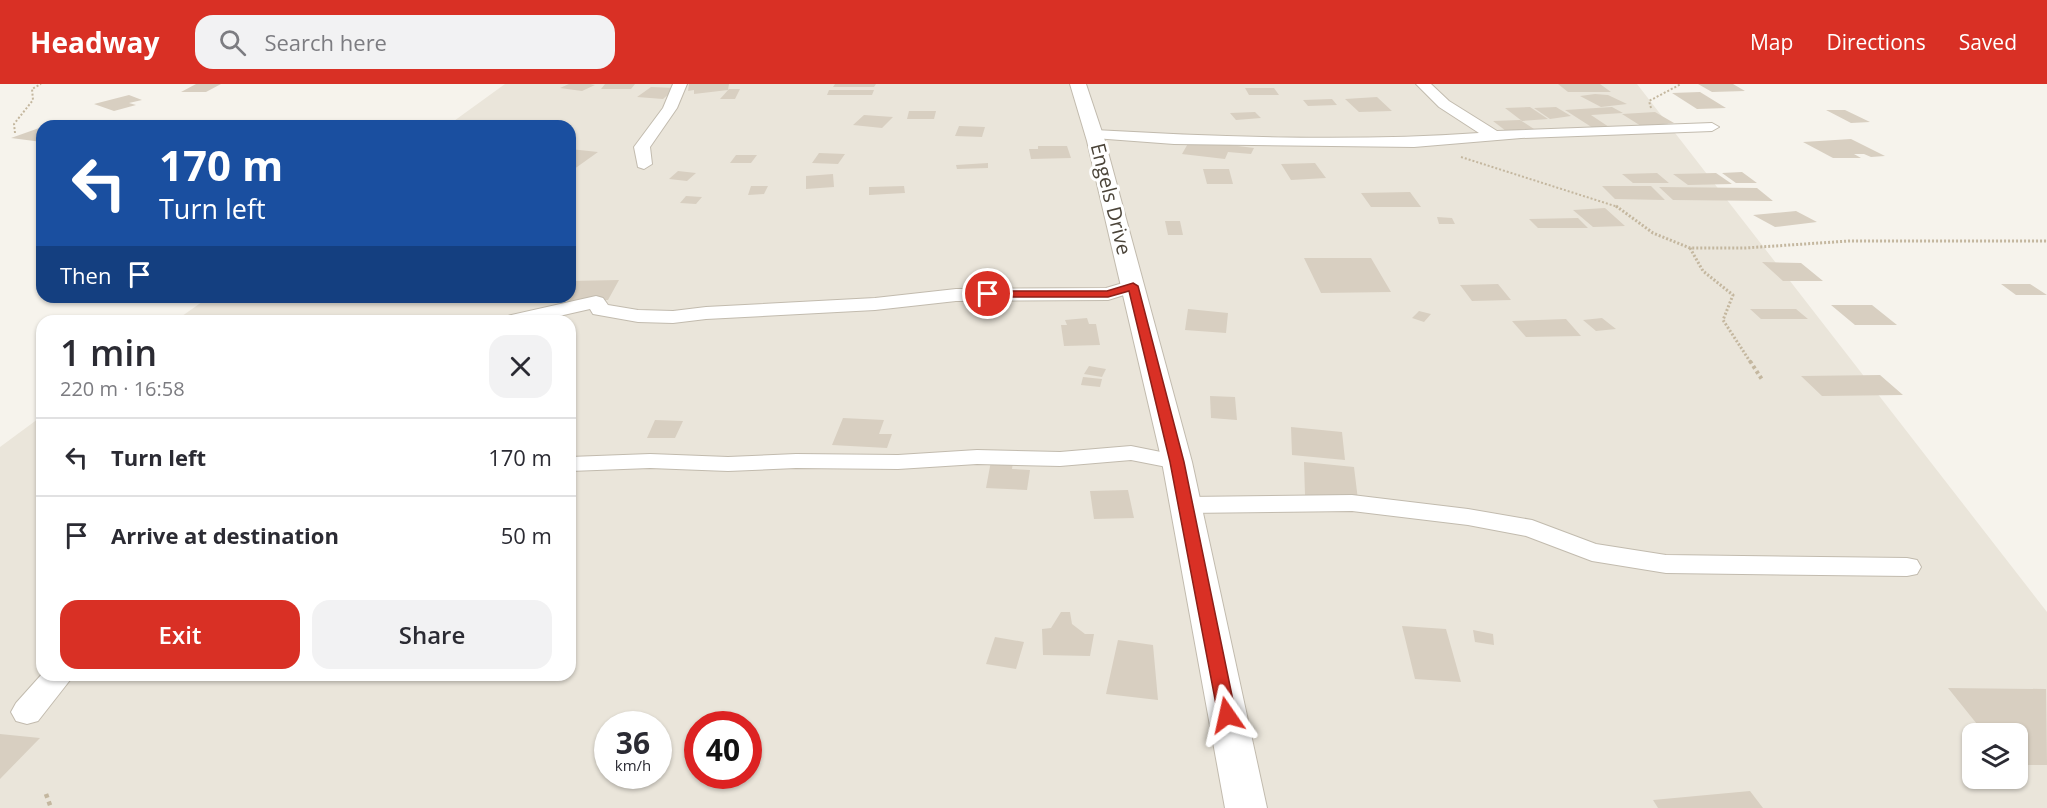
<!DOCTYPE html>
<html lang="en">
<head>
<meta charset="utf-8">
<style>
  :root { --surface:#fff; --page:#f2f2f3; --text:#2b2b33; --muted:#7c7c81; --line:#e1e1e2; --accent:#d93025 }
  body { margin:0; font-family:"Open Sans",sans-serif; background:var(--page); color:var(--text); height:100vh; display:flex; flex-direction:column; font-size:22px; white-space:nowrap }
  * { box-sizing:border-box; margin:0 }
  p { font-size:20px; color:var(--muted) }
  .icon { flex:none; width:33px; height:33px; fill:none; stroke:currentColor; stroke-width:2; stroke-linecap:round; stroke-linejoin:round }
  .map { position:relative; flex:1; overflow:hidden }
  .sheet { position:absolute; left:36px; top:231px; width:540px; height:366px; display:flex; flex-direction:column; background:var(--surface); border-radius:18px; box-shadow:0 2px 4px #0004 }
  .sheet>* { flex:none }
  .guide { position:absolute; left:36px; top:36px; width:540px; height:183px; border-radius:18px; box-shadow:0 2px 4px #0004; background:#1a4fa0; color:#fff; overflow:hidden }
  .tools { position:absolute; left:1962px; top:639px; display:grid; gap:12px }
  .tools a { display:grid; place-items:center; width:66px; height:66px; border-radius:12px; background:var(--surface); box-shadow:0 2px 4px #0004; font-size:30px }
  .speed { position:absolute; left:594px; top:627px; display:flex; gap:12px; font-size:30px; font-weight:700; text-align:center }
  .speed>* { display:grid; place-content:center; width:78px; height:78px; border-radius:50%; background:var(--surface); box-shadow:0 2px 4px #0004; line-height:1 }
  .speed small { font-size:15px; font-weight:400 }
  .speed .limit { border:9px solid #d22; background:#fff; color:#111 }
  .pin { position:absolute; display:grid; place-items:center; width:51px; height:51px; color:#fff; margin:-26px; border:3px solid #fff; border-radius:50%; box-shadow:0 2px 6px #0007 }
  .me { position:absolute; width:66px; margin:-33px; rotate:349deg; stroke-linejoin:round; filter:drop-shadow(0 0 4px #0008) }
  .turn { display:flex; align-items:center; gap:21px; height:126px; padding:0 24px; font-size:27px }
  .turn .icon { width:78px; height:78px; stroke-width:2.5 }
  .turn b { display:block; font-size:42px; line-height:51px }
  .then { display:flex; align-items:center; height:57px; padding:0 24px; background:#0003; gap:12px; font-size:22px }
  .round { display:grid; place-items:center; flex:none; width:63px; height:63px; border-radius:18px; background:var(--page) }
  .head { display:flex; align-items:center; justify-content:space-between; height:102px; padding:0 24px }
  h1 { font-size:36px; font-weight:600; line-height:45px }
  .button { display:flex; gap:12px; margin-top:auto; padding:12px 24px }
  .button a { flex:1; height:69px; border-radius:18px; background:var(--accent); color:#fff; font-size:24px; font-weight:600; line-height:69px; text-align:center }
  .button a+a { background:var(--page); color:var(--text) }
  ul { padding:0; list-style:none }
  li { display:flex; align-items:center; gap:18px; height:78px; padding:0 24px; border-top:2px solid var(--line) }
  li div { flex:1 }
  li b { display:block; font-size:22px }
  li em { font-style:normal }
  header { display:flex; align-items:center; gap:36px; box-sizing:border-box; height:84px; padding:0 30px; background:var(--accent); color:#fff }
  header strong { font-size:28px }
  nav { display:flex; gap:33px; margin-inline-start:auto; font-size:21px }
  .search { width:420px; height:54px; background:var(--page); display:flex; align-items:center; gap:15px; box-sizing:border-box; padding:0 21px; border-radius:18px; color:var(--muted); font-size:22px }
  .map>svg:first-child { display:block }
  .residential { fill:#eae5da; fill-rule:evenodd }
  .building { fill:#d8cfc1 }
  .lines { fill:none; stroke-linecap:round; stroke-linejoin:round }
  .minor-casing { stroke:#c2bbae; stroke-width:2 }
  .tertiary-casing { stroke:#c2bbae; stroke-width:2 }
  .path-far3 { stroke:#c4b79f; stroke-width:2; stroke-dasharray:2 2; stroke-linecap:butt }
  .path-far2 { stroke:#c4b79f; stroke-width:3; stroke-dasharray:2 2; stroke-linecap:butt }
  .path-far1 { stroke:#c4b79f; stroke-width:4; stroke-dasharray:3 3; stroke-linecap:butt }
  .path { stroke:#c4b79f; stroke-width:4.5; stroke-dasharray:4 4; stroke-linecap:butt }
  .minor { fill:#fff; fill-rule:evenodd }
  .tertiary { fill:#fff; fill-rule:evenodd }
  .route { fill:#d93025; stroke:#8d1f18; stroke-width:1.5 }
  .labels { text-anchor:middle; stroke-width:6; stroke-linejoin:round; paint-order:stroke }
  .street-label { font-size:20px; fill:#4b4439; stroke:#fff }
</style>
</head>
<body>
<header>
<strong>Headway</strong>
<div class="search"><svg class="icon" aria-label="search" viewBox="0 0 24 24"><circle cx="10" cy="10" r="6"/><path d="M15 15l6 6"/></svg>Search here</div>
<nav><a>Map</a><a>Directions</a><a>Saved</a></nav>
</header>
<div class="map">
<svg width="2047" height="724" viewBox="0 0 2047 724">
  <rect width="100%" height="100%" fill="#f6f3ec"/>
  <path class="residential" d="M505 0H1637L2047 528V724H0V363L42 332V591H570V237H175L209 213H570V42H447ZM608 640H658V692H608ZM698 640H748V692H698ZM1972 650H2018V694H1972Z"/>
  <path class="building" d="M196 0H221L206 8H181Z
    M569 0H590L595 1 582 7 560 4Z
    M605 0H635L631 5H601Z
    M689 0H729L728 6 694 10V6L688 7Z
    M835 0H876L874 3H833Z
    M1558 0H1600L1611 8H1568Z
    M1698 0H1733L1745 7 1712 8Z
    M651 3 676 4 663 15 637 13Z
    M1245 4H1274L1279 11H1249Z
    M729 5H740L735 15H720Z
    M829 6H874L872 11H827Z
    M1700 8 1726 24 1697 25 1672 9Z
    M1595 10 1608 11 1627 20 1601 23 1580 12Z
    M129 11 142 16 129 19 136 21 114 27 94 20Z
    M1377 13 1392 27 1359 28 1345 15Z
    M1332 15 1337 21 1308 22 1303 16Z
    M1530 23 1548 35 1522 37 1505 24Z
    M1556 23 1571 32 1550 35 1534 24Z
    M1612 23 1623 29 1591 31 1609 43 1593 44 1565 26Z
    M1826 26H1845L1870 38 1851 39Z
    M909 27H936L934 35H907Z
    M1255 28 1261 34 1236 36 1230 29Z
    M1655 28 1674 39 1641 42 1622 30Z
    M864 31 893 33 882 44 853 41Z
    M1520 36 1534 45 1506 47 1493 37Z
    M959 42 985 43 982 53 955 52Z
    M42 43V58L11 54Z
    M1851 55 1885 72 1871 73 1864 70H1854L1861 74H1833L1803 58Z
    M1190 56 1254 64 1251 70 1228 68 1225 75 1182 70Z
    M1038 62H1067L1071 74 1031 75 1029 65H1038Z
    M570 65 598 68 570 88Z
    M819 69 845 70 838 80 812 79Z
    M736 71H757L751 79H730Z
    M988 79V84L957 85 956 81Z
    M1315 79 1326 94 1291 96 1281 80Z
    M1203 85H1229L1233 100H1207Z
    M678 87 696 89 687 97 669 95Z
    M1742 88 1757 99H1736L1722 89Z
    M1657 89 1669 99H1633L1622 90Z
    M1716 89 1732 100 1688 101 1673 90Z
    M833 90 834 103 806 105V92Z
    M751 102H768L764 110 748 111Z
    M904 102 905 109 869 111V103Z
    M1602 102H1651L1665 116 1615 115Z
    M1659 103 1757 104 1773 117 1673 116Z
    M1410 108 1421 123H1371L1361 109Z
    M686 112 702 113 696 120 680 119Z
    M1605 124 1625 142 1593 143 1573 126Z
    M1796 127 1817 138 1775 143 1753 131Z
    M1437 133 1452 134 1455 140H1439Z
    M1578 134 1588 144H1538L1529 135Z
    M1165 137H1180L1183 151H1168Z
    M1304 174H1371L1391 208 1321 209Z
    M1762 178 1801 179 1823 197H1783Z
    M619 196 608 216 553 217 555 213H570V197Z
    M1498 200 1511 216 1472 217 1460 201Z
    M2001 200H2030L2047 211H2016Z
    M1831 221H1872L1897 241H1855Z
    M1188 225 1228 229 1226 249 1185 246Z
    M1750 225H1796L1808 235H1761Z
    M1419 227 1431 230 1424 238 1412 234Z
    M1087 234 1089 240H1096L1100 261 1064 262 1061 241H1067L1065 236Z
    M1602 234 1616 245 1596 247 1583 236Z
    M1566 235 1581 252 1526 253 1512 237Z
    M1089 282 1106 285 1102 293 1084 290Z
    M1880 291 1903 311 1822 312 1801 292Z
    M1083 293 1102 295 1100 303 1081 301Z
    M1210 312 1235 313 1237 336 1211 334Z
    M843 334 884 336 879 350H892L887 364 832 361Z
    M655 336 683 337 675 354H647Z
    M1291 343 1342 348 1345 376 1292 371Z
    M991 377 1013 378 1012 385 1030 386 1027 406 986 404Z
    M1304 378 1354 383 1358 416 1305 411Z
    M1128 406 1134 434 1094 435 1090 407Z
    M1061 528H1070L1072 540 1085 550H1094L1090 572 1043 571 1042 545 1051 544Z
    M1402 542 1446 545 1461 598 1415 595Z
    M1473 546 1493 550 1494 561 1475 558Z
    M995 553 1024 558 1016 585 986 580Z
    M1118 556 1153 561 1158 616 1106 610Z
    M1948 604 2046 605 2047 681H2018V650H1985Z
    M0 650 40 654 0 695Z
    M1750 707 1763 724H1658L1653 716Z"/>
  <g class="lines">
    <g class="minor-casing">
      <path id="minor" d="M673 0H687L677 24 650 63 652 80 644 85 638 83 634 63 663 24Z
        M1416 0H1431L1449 17 1497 47 1712 39 1719 43 1712 47 1521 54 1414 63 1174 60 1094 54 1087 50 1094 46C1221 53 1351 58 1479 49L1439 23Z
        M1133 196 1140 198 1143 202 1140 206 1108 216 956 217 875 226 706 235 673 239 638 238 593 230 590 225 537 237H500L503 233 596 212 603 214 608 221 638 226 673 227 706 223 875 214 956 205 1106 204Z
        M1131 362 1186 373 1189 378 1186 383 1177 385 1131 376 1060 382 977 380 898 385 796 384 728 387 650 384 570 387V373L650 370 728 373 796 370 898 371 977 366 1060 368Z
        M1352 411 1468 425 1532 436 1596 460 1666 471 1907 474 1917 476 1921 483 1917 490 1907 492 1666 489 1592 477 1526 452 1468 441 1352 427 1186 429 1177 427 1173 421 1177 415 1186 413Z
        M42 590 74 591 38 637 27 640 16 637 11 628 16 619Z"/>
    </g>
    <g class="tertiary-casing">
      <path id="tertiary" d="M1070 0H1086L1105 57 1192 378 1267 724H1225L1162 378 1087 57Z"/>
    </g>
    <path class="path-far3" d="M1651 24 1649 17 1681 0
      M15 49 14 40 33 16 32 5 41 0
      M1461 73 1618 123"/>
    <path class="path-far2" d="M1616 122 1653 149 1690 164H1745L1849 157H2047
      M1690 164 1703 187 1733 211 1723 236 1751 279"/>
    <path class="path-far1" d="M1750 277 1763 297"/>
    <path class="path" d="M46 710 51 724"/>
    <use href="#minor" class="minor"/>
    <use href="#tertiary" class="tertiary"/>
  </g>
  <path class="route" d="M1133 199 1138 202 1184 378 1236 631 1234 636 1227 638 1221 636 1218 631 1170 378 1129 207 1108 213H988L982 210 988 207H1107Z"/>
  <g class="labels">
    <g class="street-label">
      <text transform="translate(1111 115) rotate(76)" y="7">Engels Drive</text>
    </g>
  </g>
</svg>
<div class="tools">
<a><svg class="icon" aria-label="layers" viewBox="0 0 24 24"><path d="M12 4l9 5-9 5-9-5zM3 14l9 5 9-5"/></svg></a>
</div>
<div class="speed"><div>36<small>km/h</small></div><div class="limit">40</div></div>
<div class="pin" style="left:988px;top:210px;background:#d93025"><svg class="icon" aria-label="arrive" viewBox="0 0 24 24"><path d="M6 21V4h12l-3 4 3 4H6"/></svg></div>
<svg class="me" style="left:1227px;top:631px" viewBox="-20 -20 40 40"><path d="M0-17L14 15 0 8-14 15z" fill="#d93025" stroke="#fff" stroke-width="4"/></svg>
<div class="guide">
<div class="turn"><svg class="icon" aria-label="left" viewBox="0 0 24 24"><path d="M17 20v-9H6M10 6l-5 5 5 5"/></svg><div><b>170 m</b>Turn left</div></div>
<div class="then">Then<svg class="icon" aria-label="arrive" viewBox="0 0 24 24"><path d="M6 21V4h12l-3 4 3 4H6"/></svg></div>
</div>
<section class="sheet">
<div class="head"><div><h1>1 min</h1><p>220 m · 16:58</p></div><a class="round"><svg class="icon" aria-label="close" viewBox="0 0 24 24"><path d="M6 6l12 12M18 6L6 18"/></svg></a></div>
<ul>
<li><svg class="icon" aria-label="left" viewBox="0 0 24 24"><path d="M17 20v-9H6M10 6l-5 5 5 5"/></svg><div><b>Turn left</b></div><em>170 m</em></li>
<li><svg class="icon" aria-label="arrive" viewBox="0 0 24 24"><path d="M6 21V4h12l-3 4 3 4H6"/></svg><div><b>Arrive at destination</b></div><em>50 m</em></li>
</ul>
<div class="button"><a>Exit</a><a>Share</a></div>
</section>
</div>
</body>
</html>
